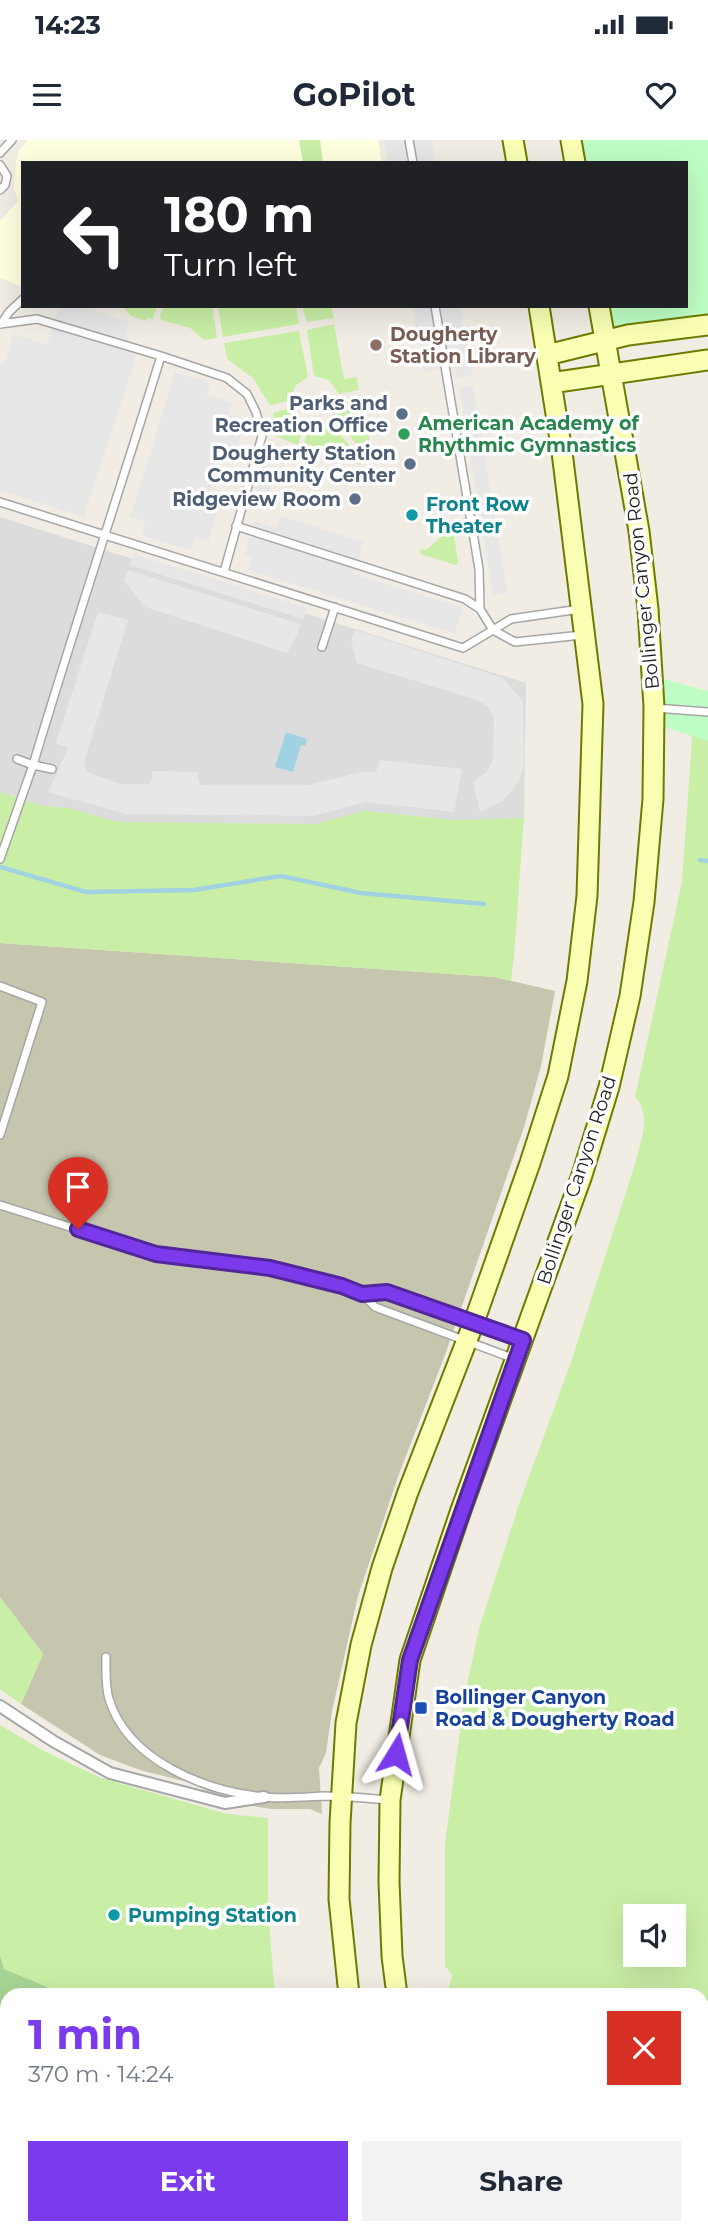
<!DOCTYPE html>
<html lang="en">
<head>
<meta charset="utf-8">
<style>
  :root { --surface:#fff; --page:#f2f2f3; --text:#1f2937; --muted:#747a83; --accent:#7c3aed }
  body { margin:0; font-family:Montserrat,sans-serif; background:var(--page); color:var(--text); height:100vh; display:flex; flex-direction:column; font-size:26px; white-space:nowrap }
  * { box-sizing:border-box; margin:0 }
  p { font-size:23px; color:var(--muted) }
  .icon { flex:none; width:38px; height:38px; fill:none; stroke:currentColor; stroke-width:2; stroke-linecap:round; stroke-linejoin:round }
  .map { position:relative; flex:1; overflow:hidden }
  .panel { position:absolute; left:0px; top:1848px; width:709px; height:247px; display:flex; flex-direction:column; background:var(--surface); border-radius:21px 21px 0 0; box-shadow:0 7px 28px #0002 }
  .panel>* { flex:none }
  .guide { position:absolute; left:21px; top:21px; width:667px; height:147px; border-radius:0px; box-shadow:0 7px 28px #0002; background:#202124; color:#fff; overflow:hidden }
  .buttons { position:absolute; left:623px; top:1764px; display:grid; gap:14px }
  .buttons a { display:grid; place-items:center; width:63px; height:63px; border-radius:0px; background:var(--surface); box-shadow:0 7px 28px #0002; font-size:35px }
  .pin { position:absolute; display:grid; place-items:center; width:60px; height:60px; color:#fff; margin:-72px -30px; border-radius:50% 50% 50% 0; rotate:-45deg; box-shadow:0 0 7px #0007 }
  .pin .icon { rotate:45deg }
  .me { position:absolute; width:77px; margin:-38px; rotate:8deg; stroke-linejoin:round; filter:drop-shadow(0 0 5px #0008) }
  .turn { display:flex; align-items:center; gap:24px; height:147px; padding:0 28px; font-size:32px }
  .turn .icon { width:91px; height:91px; stroke-width:2.5 }
  .turn b { display:block; font-size:49px; line-height:60px }
  .round { display:grid; place-items:center; flex:none; width:74px; height:74px; border-radius:0px; background:var(--page) }
  .headline { display:flex; align-items:center; justify-content:space-between; height:119px; padding:0 28px }
  h1 { font-size:42px; font-weight:700; line-height:52px; color:var(--accent) }
  .primary-button { display:flex; gap:14px; margin-top:auto; padding:14px 28px }
  .primary-button a { flex:1; height:80px; border-radius:0px; background:var(--accent); color:#fff; font-size:28px; font-weight:700; line-height:80px; text-align:center }
  .primary-button a+a { background:var(--page); color:var(--text) }
  .status { display:flex; justify-content:space-between; align-items:center; height:49px; padding:0 35px; background:var(--surface); direction:ltr }
  .status svg { height:19px; fill:currentColor }
  header { display:flex; justify-content:space-between; align-items:center; height:91px; padding:0 28px; background:var(--surface); font-size:32px; font-weight:700 }
  .map>svg:first-child { display:block }
  .residential { fill:#dddcdc }
  .education { fill:#feffdf }
  .construction { fill:#c6c6af }
  .grass { fill:#c9efa6; fill-rule:evenodd }
  .forest { fill:#a7d495 }
  .park { fill:#befec4 }
  .parking { fill:#e7e7e7 }
  .water { fill:#a1d2e2 }
  .lines { fill:none; stroke-linecap:round; stroke-linejoin:round }
  .stream { stroke:#a1d2e2; stroke-width:4.5 }
  .service-casing { stroke:#a6a6a6; stroke-width:10 }
  .pedestrian-casing { stroke:#a6a6a6; stroke-width:14 }
  .secondary-casing { stroke:#6c7c00; stroke-width:23 }
  .service { stroke:#fff; stroke-width:7 }
  .pedestrian { stroke:#fff; stroke-width:10 }
  .secondary { stroke:#faffb4; stroke-width:19 }
  .route-casing { stroke:#51269a; stroke-width:18 }
  .route { stroke:#7c3aed; stroke-width:12 }
  .education-dot { fill:#8d6e63; stroke:#fff; stroke-width:2.5 }
  .service-dot { fill:#5c6f8a; stroke:#fff; stroke-width:2.5 }
  .leisure-dot { fill:#2e9e5b; stroke:#fff; stroke-width:2.5 }
  .culture-dot { fill:#0f9aa8; stroke:#fff; stroke-width:2.5 }
  .transit-dot { fill:#1a4fb4; stroke:#fff; stroke-width:2.5 }
  .labels { text-anchor:middle; stroke-width:7; stroke-linejoin:round; paint-order:stroke }
  .education-label { font-size:19px; font-weight:bold; fill:#785e54; stroke:#fff; text-anchor:start }
  .service-label { font-size:19px; font-weight:bold; fill:#4e5e75; stroke:#fff; text-anchor:end }
  .leisure-label { font-size:19px; font-weight:bold; fill:#27864d; stroke:#fff; text-anchor:start }
  .culture-label { font-size:19px; font-weight:bold; fill:#0d838f; stroke:#fff; text-anchor:start }
  .street-label { font-size:19px; fill:#1f1f1f; stroke:#fff }
  .transit-label { font-size:19px; font-weight:bold; fill:#164399; stroke:#fff; text-anchor:start }
</style>
</head>
<body>
<div class="status"><b>14:23</b><svg viewBox="0 0 49 12"><path d="M0 12V9h3v3zM5 12V6h3v6zM10 12V3h3v9zM15 12V0h3v12zM26 1h20v11H26zM47 4h2v5h-2z"/></svg></div>
<header><svg class="icon" aria-label="menu" viewBox="0 0 24 24"><path d="M4 6h16M4 12h16M4 18h16"/></svg>GoPilot<svg class="icon" aria-label="heart" viewBox="0 0 24 24"><path d="M12 20l-8-8c-3-5 5-10 8-4 3-6 11-1 8 4z"/></svg></header>
<div class="map">
<svg width="708" height="2094" viewBox="0 0 708 2094">
  <rect width="100%" height="100%" fill="#f1ede4"/>
  <path class="residential" d="M0 377 526 543 524 678 455 680 365 671 315 684 118 682 68 668 43 666 0 652Z"/>
  <path class="education" d="M28 0H299L303 23H23V144L20 146 0 138V81L18 61 14 49 16 21 19 10Z
    M320 0H378L382 23H323Z"/>
  <path class="construction" d="M0 803 495 837 555 851 541 926 525 984 445 1215 399 1334 358 1456 332 1571 326 1613 319 1628 322 1674 310 1669H271L229 1662 191 1643 140 1630 100 1615 21 1564 43 1514 0 1457Z"/>
  <path class="grass" d="M299 0H320L323 23H303Z
    M122 166H157L153 179 147 178 146 181 131 176Z
    M163 166H212L217 198 204 200 190 188 161 180 160 176Z
    M218 166H296L299 184 223 197Z
    M302 166H331L334 178 307 182Z
    M334 184 344 239 357 237 359 250 339 254 329 240 314 236 307 190Z
    M299 191 308 237 295 246 290 261 270 265 253 238 227 219 224 203Z
    M361 256 372 314 366 315 333 277 339 259Z
    M292 267 297 278 305 282 298 305 275 296 273 273Z
    M328 281 362 319 360 325 303 307 310 284H322Z
    M450 389H453L458 422 456 425 420 414 421 409 426 410Z
    M690 574 708 575V2094H549L547 2088H702V1855H447L452 1835 445 1826V1705L464 1559 479 1489 520 1361 570 1225 636 1021C641 999 652 974 635 957L682 742 692 599ZM635 1776H674V1815H635Z
    M0 652 43 666 68 668 118 682 315 684 364 671 455 680 524 678C519 732 518 787 511 841L495 837 0 803Z
    M0 1457 43 1514 21 1564 0 1549Z
    M0 1585 42 1610 101 1638 227 1674 268 1678V1769L275 1855H60L45 1846 4 1829 0 1815Z
    M0 1939 7 1942V2088H120L130 2094H0Z
    M215 2088H329L331 2094H238Z"/>
  <path class="forest" d="M0 1815 4 1829 45 1846 60 1855H7V1942L0 1939Z
    M120 2088H215L238 2094H130Z"/>
  <path class="park" d="M571 0H708V185L605 201 599 166H686V23H575Z
    M652 536 708 551V601L652 583Z"/>
  <path class="parking" d="M385 0H432L436 23H388Z
    M59 166H80L129 182 125 194 136 218 84 377 0 350V223H4L13 194 47 205Z
    M412 166H460L473 235 457 238 455 226 424 232Z
    M175 232 211 243 207 255 232 263 228 275 245 281 235 313 224 310 210 353 222 358 208 402 195 398 191 410 141 395 145 382 130 377Z
    M473 246 508 453 493 455 459 248Z
    M264 325 278 329 267 360 253 355Z
    M281 376 364 402 354 434 463 468 455 494 248 430 252 417 244 414 254 381 276 388Z
    M134 414 307 468 303 479 130 425Z
    M128 430 300 484 297 495 287 513 145 467 124 441Z
    M98 472 128 480 84 622 87 632 121 644H149L152 640V631L198 632V641L202 645H308L362 632H376L380 620 462 629 454 672 366 662 313 676 126 674 48 652 68 608 56 603Z
    M355 490 503 538 523 562 524 625 519 641 503 661 480 672 473 642 487 632 493 619 494 583 493 575 487 566 477 560 357 523 351 500Z"/>
  <path class="water" d="M286 592 307 599 305 606 301 605 293 632 275 627Z"/>
  <g class="lines">
    <path class="stream" d="M700 720 708 721
      M0 727 86 752 194 750 281 736 361 753 484 764
      M0 1908 7 1915
      M177 2088 183 2094"/>
    <g class="service-casing">
      <path id="service" d="M409 0 413 23
        M0 13 12 0
        M0 25 7 36 5 45 0 50
        M435 166 479 429 480 469
        M0 184 37 179 161 216
        M1 184 9 172 23 159
        M0 362 463 508 493 490 480 469 465 459 236 386
        M580 469 511 479 493 490 515 502 582 495
        M322 507 335 467
        M655 568 708 572
        M52 629 33 625C74 488 119 353 161 216L227 238 247 254 256 272 262 296 224 432
        M0 719 33 625 17 619
        M0 846 42 862 0 995
        M0 1065 156 1114 270 1128 342 1146 362 1154 375 1167 515 1219
        M362 1154 387 1152 521 1199
        M106 1517C106 1531 105 1545 109 1559 128 1621 205 1651 264 1657 283 1659 304 1657 323 1656 344 1656 366 1658 387 1660"/>
    </g>
    <g class="pedestrian-casing">
      <path id="pedestrian" d="M0 1566 53 1601 110 1633 225 1663 264 1657"/>
    </g>
    <g class="secondary-casing">
      <path id="secondary" d="M513 0 517 23
        M571 0 575 23
        M547 215 628 195 708 185
        M551 243 708 220
        M349 1855 339 1759 340 1683 346 1583 361 1505 382 1428 408 1352 474 1182 530 1023 558 936 577 841 587 756 593 564 562 312 539 166
        M397 1855 392 1816 389 1742 390 1660 410 1520 461 1370 582 1035 609 947 630 856 644 762 653 659 654 567 648 469 639 391 599 166
        M406 2088 408 2094
        M468 2088 471 2094"/>
    </g>
    <use href="#service" class="service"/>
    <use href="#pedestrian" class="pedestrian"/>
    <use href="#secondary" class="secondary"/>
  </g>
  <g class="lines">
    <g class="route-casing">
      <path id="route" d="M78 1089 156 1114 270 1128 342 1146 362 1154 387 1152 523 1200 410 1520 396 1614"/>
    </g>
    <use href="#route" class="route"/>
  </g>
  <circle class="education-dot" cx="376" cy="205" r="7"/>
  <g class="service-dot">
    <circle cx="402" cy="274" r="7"/>
    <circle cx="410" cy="324" r="7"/>
    <circle cx="355" cy="359" r="7"/>
  </g>
  <circle class="leisure-dot" cx="404" cy="294" r="7"/>
  <g class="culture-dot">
    <circle cx="412" cy="375" r="7"/>
    <circle cx="114" cy="1775" r="7"/>
  </g>
  <rect class="transit-dot" x="414" y="1561" width="14" height="14" rx="3.5"/>
  <g class="labels">
    <g class="education-label">
      <text x="390" y="201">Dougherty<tspan x="390" dy="22">Station Library</tspan></text>
    </g>
    <g class="service-label">
      <text x="388" y="270">Parks and<tspan x="388" dy="22">Recreation Office</tspan></text>
      <text x="396" y="320">Dougherty Station<tspan x="396" dy="22">Community Center</tspan></text>
      <text x="341" y="366">Ridgeview Room</text>
    </g>
    <g class="leisure-label">
      <text x="418" y="290">American Academy of<tspan x="418" dy="22">Rhythmic Gymnastics</tspan></text>
    </g>
    <g class="culture-label">
      <text x="426" y="371">Front Row<tspan x="426" dy="22">Theater</tspan></text>
      <text x="128" y="1782">Pumping Station</text>
    </g>
    <g class="street-label">
      <text transform="translate(641 441) rotate(-96)" y="7">Bollinger Canyon Road</text>
      <text transform="translate(576 1040) rotate(-72)" y="7">Bollinger Canyon Road</text>
    </g>
    <g class="transit-label">
      <text x="435" y="1564">Bollinger Canyon<tspan x="435" dy="22">Road &amp; Dougherty Road</tspan></text>
    </g>
  </g>
</svg>
<div class="buttons">
<a><svg class="icon" aria-label="sound" viewBox="0 0 24 24"><path d="M4 9h4l5-4v14l-5-4H4zM17 9q2 3 0 6"/></svg></a>
</div>
<div class="pin" style="left:78px;top:1089px;background:#d93025"><svg class="icon" aria-label="arrive" viewBox="0 0 24 24"><path d="M6 21V4h12l-3 4 3 4H6"/></svg></div>
<svg class="me" style="left:396px;top:1614px" viewBox="-20 -20 40 40"><path d="M0-17L14 15 0 8-14 15z" fill="#7c3aed" stroke="#fff" stroke-width="4"/></svg>
<div class="guide">
<div class="turn"><svg class="icon" aria-label="left" viewBox="0 0 24 24"><path d="M17 20v-9H6M10 6l-5 5 5 5"/></svg><div><b>180 m</b>Turn left</div></div>
</div>
<section class="panel">
<div class="headline"><div><h1>1 min</h1><p>370 m · 14:24</p></div><a class="round" style="background:#d93025;color:#fff"><svg class="icon" aria-label="close" viewBox="0 0 24 24"><path d="M6 6l12 12M18 6L6 18"/></svg></a></div>
<div class="primary-button"><a>Exit</a><a>Share</a></div>
</section>
</div>
</body>
</html>
